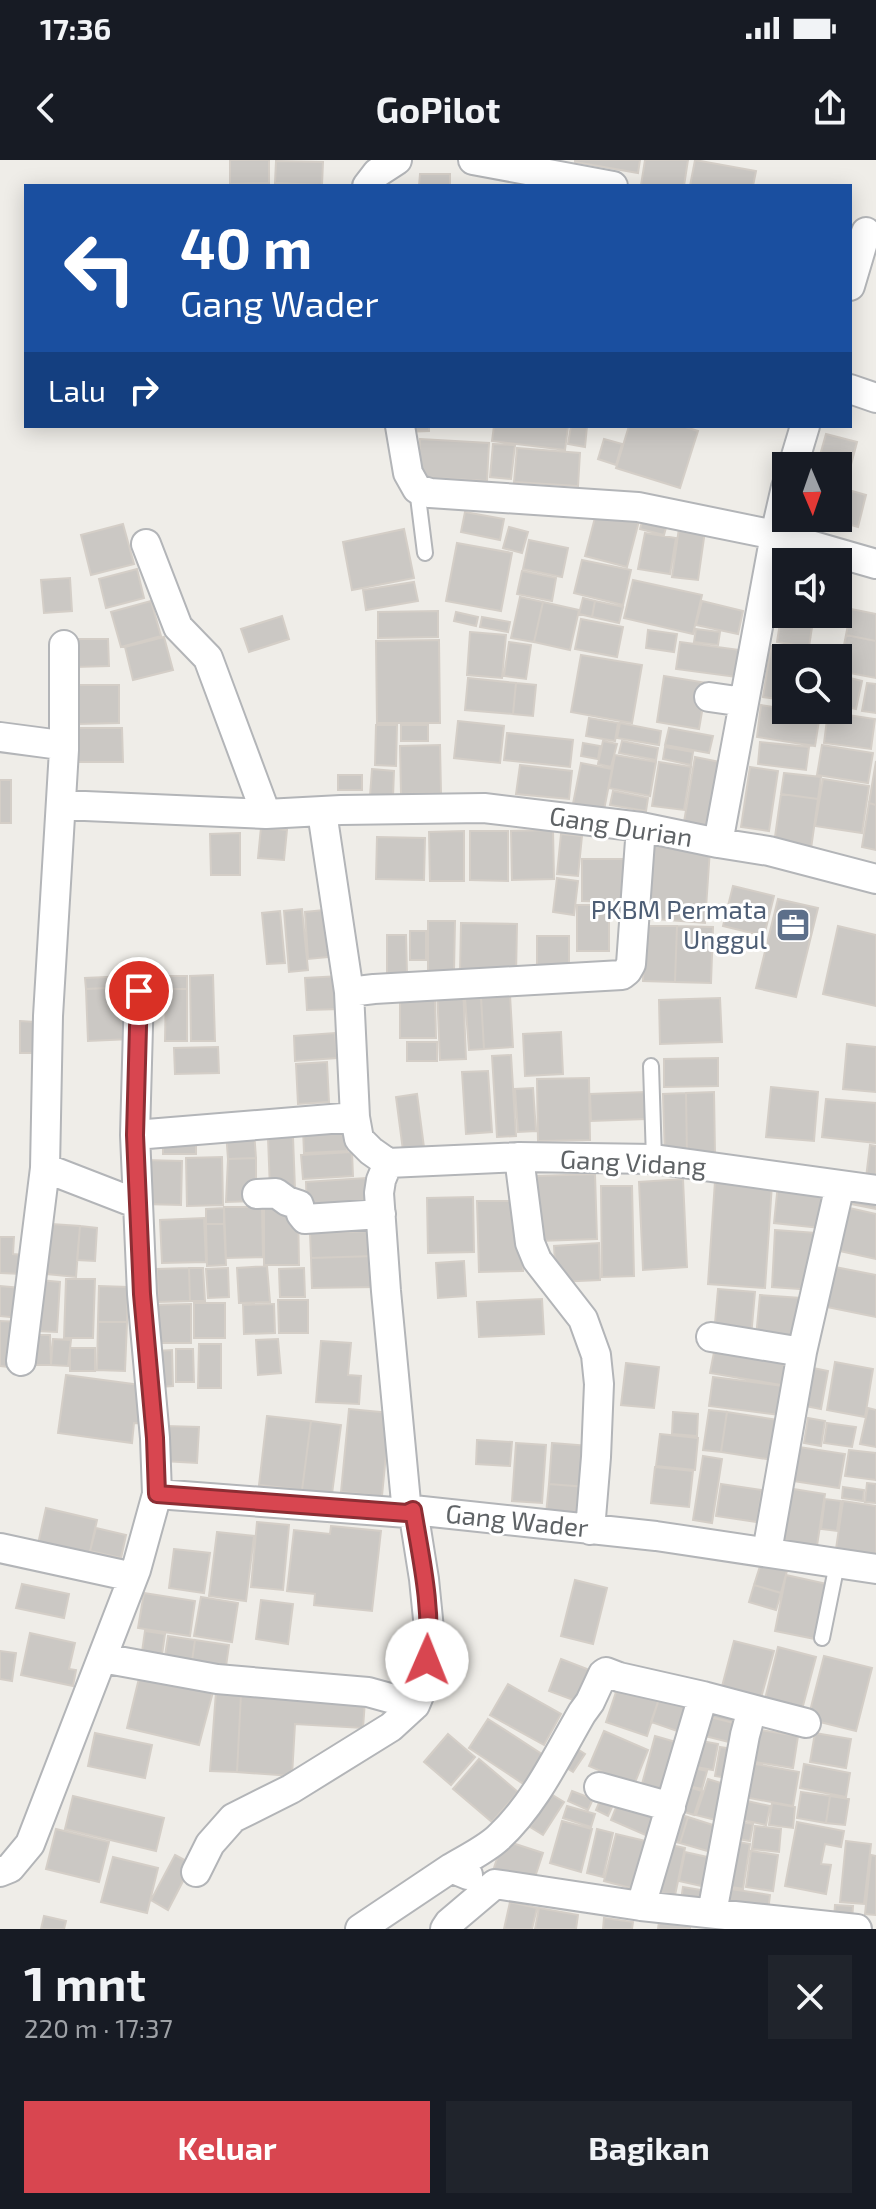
<!DOCTYPE html>
<html lang="id">
<head>
<meta charset="utf-8">
<style>
  :root { --surface:#171b24; --page:#20242c; --text:#f1f3f6; --muted:#9ea1a6; --accent:#d84650 }
  body { margin:0; font-family:"Exo 2",sans-serif; background:var(--page); color:var(--text); height:100vh; display:flex; flex-direction:column; font-size:30px; white-space:nowrap }
  * { box-sizing:border-box; margin:0 }
  p { font-size:26px; color:var(--muted) }
  .icon { flex:none; width:44px; height:44px; fill:none; stroke:currentColor; stroke-width:2; stroke-linecap:round; stroke-linejoin:round }
  .map { position:relative; height:1769px; overflow:hidden }
  .details { display:flex; flex-direction:column; background:var(--surface); flex:1 }
  .details>* { flex:none }
  .banner { position:absolute; left:24px; top:24px; width:828px; height:244px; border-radius:0px; box-shadow:0 4px 20px #0003; background:#1a4fa0; color:#fff; overflow:hidden }
  .needle { width:52px; rotate:178deg }
  .buttons { position:absolute; left:772px; top:292px; display:grid; gap:16px }
  .buttons a { display:grid; place-items:center; width:80px; height:80px; border-radius:0px; background:var(--surface); box-shadow:0 4px 20px #0003; font-size:40px }
  .pin { position:absolute; display:grid; place-items:center; width:68px; height:68px; color:#fff; margin:-34px; border:4px solid #fff; border-radius:50%; box-shadow:0 2px 8px #0007 }
  .me { position:absolute; width:88px; margin:-44px; rotate:1deg; stroke-linejoin:round; filter:drop-shadow(0 0 6px #0008) }
  .turn { display:flex; align-items:center; gap:28px; height:168px; padding:0 24px; font-size:36px }
  .turn .icon { width:104px; height:104px; stroke-width:2.5 }
  .turn b { display:block; font-size:56px; line-height:68px }
  .then { display:flex; align-items:center; height:76px; padding:0 24px; background:#0003; gap:16px; font-size:30px }
  .round { display:grid; place-items:center; flex:none; width:84px; height:84px; border-radius:0px; background:var(--page) }
  .headline { display:flex; align-items:center; justify-content:space-between; height:136px; padding:0 24px }
  h1 { font-size:48px; font-weight:700; line-height:60px }
  .action { display:flex; gap:16px; margin-top:auto; padding:16px 24px }
  .action a { flex:1; height:92px; border-radius:0px; background:var(--accent); color:#fff; font-size:32px; font-weight:700; line-height:92px; text-align:center }
  .action a+a { background:var(--page); color:var(--text) }
  .status { display:flex; justify-content:space-between; align-items:center; height:56px; padding:0 40px; background:var(--surface); direction:ltr }
  .status svg { height:22px; fill:currentColor }
  header { display:flex; justify-content:space-between; align-items:center; height:104px; padding:0 24px; background:var(--surface); font-size:36px; font-weight:700 }
  .map>svg:first-child { display:block }
  .building { fill:#cbc8c4; stroke:#d4cec7; stroke-width:2 }
  .lines { fill:none; stroke-linecap:round; stroke-linejoin:round }
  .service-casing { stroke:#b3b5b8; stroke-width:18 }
  .minor-casing { stroke:#b3b5b8; stroke-width:32 }
  .service { stroke:#fff; stroke-width:14 }
  .minor { stroke:#fff; stroke-width:28 }
  .route-casing { stroke:#8c2e34; stroke-width:20 }
  .route { stroke:#d84650; stroke-width:14 }
  .labels { text-anchor:middle; stroke-width:6; stroke-linejoin:round; paint-order:stroke }
  .street-label { font-size:26px; fill:#5f6366; stroke:#fff }
  .service-label { font-size:26px; fill:#4e5e75; stroke:#fff; text-anchor:end }
</style>
</head>
<body>
<div class="status"><b>17:36</b><svg viewBox="0 0 49 12"><path d="M0 12V9h3v3zM5 12V6h3v6zM10 12V3h3v9zM15 12V0h3v12zM26 1h20v11H26zM47 4h2v5h-2z"/></svg></div>
<header><svg class="icon" aria-label="back" viewBox="0 0 24 24"><path d="M15 5l-7 7 7 7"/></svg>GoPilot<svg class="icon" aria-label="share" viewBox="0 0 24 24"><path d="M12 15V3M7 8l5-5 5 5M5 13v7h14v-7"/></svg></header>
<div class="map">
<svg width="876" height="1769" viewBox="0 0 876 1769">
  <rect width="100%" height="100%" fill="#efede8"/>
  <path class="building" d="M230 0H269V23L230 24Z
    M575 0H640L638 13 575 2Z
    M645 0H688L684 26 641 25Z
    M695 0 756 11 753 26H690Z
    M276 1 323 2 322 25 275 23Z
    M420 14H450V26H419Z
    M404 266H429V271L404 272Z
    M494 266H568L565 290 492 281Z
    M571 266H587L585 287 568 284Z
    M629 266H682L698 271 680 328 616 308Z
    M826 274 857 282 847 320 838 318V306H817Z
    M420 279 489 283 487 321 418 317Z
    M604 279 622 284 616 305 598 299Z
    M493 284 515 285 511 319 490 317Z
    M517 288 580 293 578 326 514 322Z
    M838 327 866 335 858 367 827 358H838Z
    M597 350 639 361 627 407 585 396Z
    M465 352 504 359 500 380 461 372Z
    M643 358 667 364 664 375 640 369Z
    M797 358H818L813 377 793 372Z
    M123 364 134 404 91 415 81 375Z
    M509 367 528 372 522 393 503 388Z
    M679 368 705 371 698 420 672 417Z
    M404 369 414 418 352 430 343 382Z
    M645 373 676 378 670 414 638 409Z
    M529 380 568 388 562 417 523 409Z
    M457 383 512 393 501 451 446 441Z
    M793 393 829 402H792Z
    M582 400 631 410 623 445 574 433Z
    M137 409 144 438 106 448 99 419Z
    M522 411 556 418 552 441 517 434Z
    M70 418 72 451 44 453 41 420Z
    M633 420 702 435 693 474 624 458Z
    M414 422 418 441 366 450 363 430Z
    M520 437 543 442 534 482 511 478Z
    M583 438 595 441 592 457 579 454Z
    M151 441 161 476 121 487 111 452Z
    M595 441 623 447 619 463 592 457Z
    M702 441 743 451 738 474 696 465Z
    M543 442 579 450 570 490 534 482Z
    M783 444 786 445V454H814L809 487 777 482Z
    M851 449 876 454V481L846 475Z
    M438 451V477L378 478V452Z
    M456 452 478 457 476 466 454 461Z
    M282 456 289 479 249 492 241 469Z
    M482 457 510 462 508 472 480 467Z
    M581 459 623 467 617 497 575 489Z
    M696 469 720 472 718 485 694 482Z
    M648 470 677 474 674 492 646 488Z
    M470 472 506 475 502 518 467 515Z
    M846 475 876 481V518L839 511Z
    M164 477 173 510 133 520 125 487Z
    M74 479H108L109 506 75 507Z
    M439 480 440 563H377L376 481Z
    M509 482 531 485 526 519 504 516Z
    M680 482 740 490 736 517 676 509Z
    M771 486 809 492 808 498H786V540L763 537Z
    M581 495 642 505 632 563 571 552Z
    M838 515 862 521 856 549 838 545Z
    M664 516 707 523 699 569 657 562Z
    M468 518 516 523 513 554 465 550Z
    M516 523 536 525 533 556 513 554Z
    M867 523 876 524V553L862 551Z
    M78 525H119V563L78 564Z
    M761 545 820 554 815 586 757 577Z
    M828 552 875 559 871 589 824 583Z
    M589 558 618 563 615 581 586 576Z
    M458 561 504 566 500 603 454 598Z
    M620 563 661 571 659 585 617 578Z
    M376 565H397L396 606 375 605Z
    M401 565H428V581H401Z
    M77 568H122L123 602H77Z
    M669 568 713 576 709 593 665 585Z
    M507 573 573 580 570 607 504 600Z
    M603 581 617 584 611 607 598 604Z
    M622 581 658 588 656 600 619 593Z
    M760 582 809 587 806 610 758 604Z
    M583 583 600 586 598 599 581 596Z
    M440 585 441 633 401 634 400 586Z
    M822 585 873 593 868 623 817 615Z
    M665 587 693 592 691 605 663 599Z
    M615 595 656 602 650 636 609 628Z
    M695 597 720 602 708 672 683 668Z
    M876 601V645L869 643Z
    M659 602 691 607 684 650 652 646Z
    M581 603 612 609 603 655 572 649Z
    M520 605 572 611 569 639 516 634Z
    M750 607 778 611 769 671 741 667Z
    M372 609 394 611 393 637 370 636Z
    M784 613 821 617 818 639 781 634Z
    M338 615H362V630H338Z
    M823 619 869 626 862 673 815 666Z
    M0 620H11V663H0Z
    M613 631 648 638 646 651 610 645Z
    M781 634 818 639 811 689 774 684Z
    M869 643 876 645V690L862 687Z
    M261 667 287 670 284 700 258 698Z
    M553 670 554 719 512 720 511 671Z
    M464 671V721H430L429 672Z
    M470 671H508V721L470 720Z
    M240 673V715H211L210 674Z
    M561 674 582 676 578 716 557 714Z
    M377 677 425 678 424 720 376 719Z
    M649 685 710 689 705 763 644 758Z
    M582 699H624L623 742 582 741Z
    M557 718 578 721 574 755 553 752Z
    M733 726 774 736 764 776 723 766Z
    M778 739 818 748 796 837 756 828Z
    M577 745H609V791H577Z
    M302 749 308 810 289 812 284 751Z
    M334 749 338 796 308 799 305 752Z
    M280 751 285 803 267 804 262 753Z
    M428 761H455L454 811H428Z
    M461 763 517 764 516 816 460 814Z
    M645 766H677L675 822 643 821Z
    M677 766 713 767 711 823 675 822Z
    M838 766 876 775V846L823 834Z
    M410 771H426V800H410Z
    M387 775H406L407 813H387Z
    M537 776H569V811L537 810Z
    M213 815 215 881H191L190 816Z
    M128 816 129 827 86 829 85 818Z
    M166 816H187V829H166Z
    M340 816 341 849 307 850 305 818Z
    M463 826 466 899 440 900 437 828Z
    M129 827 131 879 88 881 86 829Z
    M166 829H187V881H165Z
    M510 835 513 887 484 889 481 837Z
    M481 837 484 889 469 890 465 838Z
    M720 838 722 882 660 884 659 840Z
    M435 839 436 878H400V840Z
    M20 861 34 862V893H20Z
    M561 872 563 914 525 916 523 874Z
    M335 873 337 898 295 901 294 876Z
    M407 882H437V901H407Z
    M847 884 876 887V932L843 929Z
    M218 887 219 913 175 914 174 888Z
    M511 895 516 976 497 977 492 896Z
    M718 898V926L664 927V899Z
    M327 902 329 942 298 944 296 904Z
    M488 911 492 972 466 974 462 912Z
    M589 918 590 980 538 981 537 919Z
    M771 927 818 932 814 981 766 977Z
    M533 928 536 971 518 972 515 929Z
    M646 932V959L591 961 590 934Z
    M714 932 715 996 687 997 686 933Z
    M686 933 687 997 665 998 663 934Z
    M417 934 425 995 404 998 396 937Z
    M826 939 876 943V983L822 977Z
    M345 966 347 991 304 993 303 969Z
    M254 971 256 998 228 999 226 972Z
    M196 974V994H163V975Z
    M293 977 295 1029H270L268 978Z
    M870 985 876 986V1020L866 1018Z
    M352 992 353 1016 303 1019 301 995Z
    M222 997 223 1045 187 1046 186 998Z
    M256 998V1041L226 1042 228 999Z
    M144 1000 182 1001 181 1045 143 1044Z
    M595 1014 597 1079 538 1081 537 1016Z
    M366 1018 368 1051 307 1054 306 1022Z
    M683 1019 687 1107 643 1110 639 1022Z
    M715 1021 772 1024 765 1128 708 1124Z
    M778 1024 825 1029 820 1068 774 1063Z
    M601 1026H632L634 1116 602 1117Z
    M876 1035V1049L841 1042Z
    M473 1037 474 1092 428 1093 427 1038Z
    M477 1041H521L523 1111 479 1112Z
    M224 1047H262L263 1097 226 1098Z
    M264 1047H298L299 1105H264Z
    M845 1047 876 1054V1099L835 1090Z
    M224 1048V1064H206V1049Z
    M204 1058 206 1102 162 1103 160 1060Z
    M51 1064 80 1066 76 1117 47 1114Z
    M206 1064H224L226 1105 207 1106Z
    M80 1066 97 1068 95 1101 77 1100Z
    M775 1070 816 1073 813 1130 772 1127Z
    M374 1071 375 1096 311 1098 310 1073Z
    M0 1077H14L13 1094 23 1095 22 1114 0 1113Z
    M599 1083 600 1120 556 1122 554 1086Z
    M375 1096 376 1127 312 1128 311 1098Z
    M464 1101 466 1136 438 1138 436 1103Z
    M267 1106 270 1142 239 1143 237 1108Z
    M830 1106 876 1115V1157L822 1146Z
    M189 1108 190 1141 158 1142 157 1109Z
    M189 1108H203L205 1141H190Z
    M228 1108 229 1137 208 1138 206 1109Z
    M304 1108 305 1137H280L279 1109Z
    M66 1119H95L93 1178H64Z
    M39 1120 60 1122 57 1172 37 1171Z
    M0 1126 21 1128 19 1158 0 1156Z
    M99 1126 128 1127 127 1162H98Z
    M718 1129 755 1132 751 1177 714 1174Z
    M760 1135 801 1138 798 1180 756 1177Z
    M542 1139 544 1174 479 1177 477 1142Z
    M278 1140H308V1173H279Z
    M194 1143H225V1178H194Z
    M191 1144V1183H154L153 1145Z
    M274 1144 275 1173 244 1174 243 1145Z
    M0 1161 21 1162 17 1208 0 1206Z
    M98 1162H127L125 1211 97 1210Z
    M27 1175H50L51 1205H27Z
    M53 1179 71 1180 68 1206 51 1205Z
    M278 1179 281 1213 258 1215 256 1180Z
    M321 1181 351 1183 348 1215 361 1216 359 1244 316 1242Z
    M716 1182 792 1195 787 1226 710 1213Z
    M199 1184H221V1228H198Z
    M70 1188H95V1211H70Z
    M176 1189H193L194 1222H176Z
    M172 1190 173 1226 158 1227 156 1191Z
    M835 1202 873 1209 865 1257 827 1250Z
    M626 1203 659 1207 654 1248 621 1245Z
    M808 1207 828 1211 821 1249 800 1245Z
    M66 1215 140 1225 146 1264 134 1263 132 1283 58 1273Z
    M713 1217 783 1226 779 1255 709 1246Z
    M868 1248 876 1250V1287L860 1284Z
    M349 1249 390 1253 382 1336 341 1332Z
    M709 1250 727 1252 721 1292 703 1290Z
    M673 1252 698 1254 697 1276 672 1274Z
    M727 1252 785 1261 779 1301 721 1292Z
    M267 1256 311 1261 302 1330 259 1325Z
    M808 1258 825 1261 821 1286 804 1283Z
    M311 1261 341 1265 332 1334 302 1330Z
    M827 1263 856 1267 852 1287 824 1283Z
    M165 1266 199 1267 197 1303 163 1301Z
    M660 1274 698 1278 695 1310 656 1306Z
    M477 1280 512 1282 510 1306 476 1304Z
    M516 1283 546 1285 542 1343 512 1341Z
    M552 1283 589 1286 586 1327 549 1324Z
    M786 1285 845 1294 839 1328 780 1319Z
    M849 1290 876 1293V1320L845 1316Z
    M703 1296 722 1299 712 1363 693 1360Z
    M655 1307 693 1311 689 1347 651 1343Z
    M867 1323 876 1324V1343L865 1342Z
    M549 1324 586 1327 583 1367 545 1364Z
    M721 1324 762 1330 757 1362 716 1356Z
    M781 1327 825 1334 816 1392 773 1385Z
    M843 1327 864 1330 863 1341 842 1338Z
    M825 1339 841 1341 837 1371 821 1369Z
    M843 1341 876 1346V1402L835 1396Z
    M46 1348 97 1360 87 1405 36 1393Z
    M257 1362 289 1365 283 1430 251 1427Z
    M331 1366 381 1371 372 1451 314 1445 315 1434 287 1431 294 1370 330 1374Z
    M96 1368 126 1375 121 1398 90 1391Z
    M217 1372 254 1376 246 1441 209 1436Z
    M174 1389 210 1393 204 1433 169 1428Z
    M762 1400 788 1407 781 1433 754 1425Z
    M786 1415 827 1424 815 1479 775 1471Z
    M575 1420 607 1428 593 1484 561 1476Z
    M22 1424 69 1434 64 1458 16 1448Z
    M754 1425 781 1433 776 1450 749 1442Z
    M144 1433 195 1441 190 1476 138 1468Z
    M201 1437 238 1443 232 1482 194 1476Z
    M261 1440 293 1444 288 1484 256 1479Z
    M145 1471 165 1474 162 1495 142 1492Z
    M30 1473 75 1483 69 1509 76 1510 73 1526 21 1515Z
    M168 1476 195 1480 192 1501 165 1496Z
    M195 1480 229 1485 226 1506 192 1501Z
    M734 1481 774 1491 759 1545 720 1534Z
    M778 1487 816 1497 800 1557 763 1547Z
    M0 1491 16 1493 12 1521 0 1519Z
    M824 1496 872 1508 856 1571 808 1559Z
    M561 1499 595 1512 584 1544 549 1531Z
    M141 1510 214 1528 199 1585 127 1568Z
    M619 1523 660 1536 647 1576 606 1562Z
    M508 1524 561 1554 544 1585 490 1555Z
    M216 1532 241 1534 237 1612 210 1611Z
    M241 1534 365 1541 363 1568 295 1564 292 1616 237 1612Z
    M660 1536 692 1547 683 1573 651 1562Z
    M706 1542 742 1550 738 1564 702 1555Z
    M702 1555 738 1564 733 1583 697 1574Z
    M488 1559 551 1600 531 1629 469 1588Z
    M760 1570 798 1576 793 1608 755 1602Z
    M604 1571 648 1590 634 1625 589 1606Z
    M95 1573 152 1585 145 1618 88 1606Z
    M815 1573 851 1579 846 1608 810 1602Z
    M448 1574 475 1597 451 1625 424 1602Z
    M655 1576 686 1585 672 1632 642 1624Z
    M691 1579 718 1584 713 1610 685 1605Z
    M570 1584 585 1594 573 1612 557 1602Z
    M720 1587 734 1589 728 1618 715 1616Z
    M479 1599 518 1632 492 1662 453 1629Z
    M750 1603 799 1612 793 1646 744 1637Z
    M804 1604 850 1613 846 1637 800 1628Z
    M684 1606 707 1611 702 1629 679 1624Z
    M708 1619 727 1625 716 1660 696 1655Z
    M679 1624 702 1631 694 1655 672 1648Z
    M572 1631 593 1639 588 1650 568 1641Z
    M604 1631 617 1636 608 1656 596 1650Z
    M801 1632 830 1636 826 1663 797 1658Z
    M551 1634 564 1642 543 1675 530 1667Z
    M621 1635 660 1653 650 1677 611 1660Z
    M73 1636 164 1658 156 1691 65 1669Z
    M830 1636 849 1639 845 1665 826 1663Z
    M738 1639 770 1646 766 1665 734 1658Z
    M772 1643 795 1647 793 1668 769 1665Z
    M567 1646 595 1654 591 1667 563 1658Z
    M671 1652 688 1657 680 1683 664 1679Z
    M688 1657 719 1667 711 1692 680 1683Z
    M562 1661 592 1669 581 1712 550 1703Z
    M735 1661 753 1664 750 1681 732 1678Z
    M797 1662 844 1671 841 1687 825 1684 821 1704 831 1705 826 1734 785 1726Z
    M755 1666 781 1669 779 1692 752 1689Z
    M56 1669 109 1682 99 1722 46 1709Z
    M597 1669 613 1673 603 1717 587 1713Z
    M616 1674 654 1683 642 1731 604 1721Z
    M503 1680 543 1693 532 1726 492 1714Z
    M733 1681 750 1684 743 1729 726 1726Z
    M846 1681 871 1684 864 1744 840 1742Z
    M662 1683 685 1688 674 1740 651 1735Z
    M751 1691 778 1695 773 1731 746 1727Z
    M685 1692 712 1698 706 1727 679 1721Z
    M175 1695 192 1704 168 1750 151 1740Z
    M871 1695 876 1696V1755L865 1754Z
    M113 1697 158 1708 147 1753 101 1742Z
    M683 1727 707 1731 704 1744 681 1740Z
    M724 1728 770 1735 768 1751 722 1745Z
    M510 1742 537 1748 532 1769H504Z
    M835 1745 853 1746 852 1761 834 1759Z
    M539 1748 578 1755 576 1769H535Z
    M44 1756 66 1761 64 1769H41Z
    M604 1758 633 1762 632 1769H603Z
    M659 1762 690 1767V1769H658Z"/>
  <g class="lines">
    <g class="service-casing">
      <path id="service" d="M417 329 425 393
        M651 906 654 999
        M822 1478 837 1404"/>
    </g>
    <g class="minor-casing">
      <path id="minor" d="M473 0 613 26
        M367 26 377 13 397 0
        M850 126 866 72
        M850 229 876 238
        M400 266 408 313 417 329 430 333 638 347 775 375 876 404
        M793 306 805 266
        M146 384 178 467 208 498 266 654
        M709 537 744 542
        M0 577 53 584 64 590
        M62 645 266 654 341 650 484 648 641 667 718 683 769 691 876 719
        M322 652 349 832 355 957 359 979 371 991 388 1003
        M718 683 775 375 786 327
        M349 832 374 829 622 815 627 811 631 804 641 667
        M135 975 355 957
        M519 997 530 1083 537 1100 583 1159 596 1195 599 1224 596 1297 590 1370
        M388 1003 519 997 654 999 876 1030
        M388 1003 381 1020 379 1033 386 1131 407 1353
        M45 1008 138 1044
        M257 1034 276 1033 287 1041 299 1045 301 1054 305 1059 381 1054
        M711 1177 802 1192
        M21 1201 45 1008 48 856 64 590V485
        M157 1334 407 1353 413 1350 656 1376 876 1409
        M0 1388 133 1417
        M767 1392 802 1192 840 1025
        M102 1498 217 1519 368 1532 415 1545
        M703 1536 752 1549 745 1575 712 1753
        M752 1549 806 1563
        M599 1627 671 1647
        M451 1708C466 1699 485 1690 498 1678 535 1644 557 1596 582 1553L590 1542 603 1514 606 1512 619 1517 703 1536 641 1746
        M0 1712 10 1708 30 1684 136 1410 157 1334 155 1278 142 1134 135 975 139 831
        M196 1712 210 1684 233 1658 291 1629 391 1567 415 1545 425 1521 430 1479 424 1419 413 1350
        M360 1769 451 1708 468 1715
        M445 1769 449 1763 495 1724 641 1746 857 1769"/>
    </g>
    <use href="#service" class="service"/>
    <use href="#minor" class="minor"/>
  </g>
  <g class="lines">
    <g class="route-casing">
      <path id="route" d="M139 831 135 975 142 1134 155 1278 157 1334 407 1353 413 1350C421 1398 433 1450 427 1500"/>
    </g>
    <use href="#route" class="route"/>
  </g>
  <defs>
    <g id="office-square" transform="scale(1.8)"><rect x="-9" y="-9" width="18" height="18" rx="4" fill="#5c6f8a" stroke="#fff"/><path d="M-6-3h4V-5.5h4V-3h4V5H-6ZM-1-4.5V-3h2v-1.5ZM-6 0V1H6V0Z" fill="#fff"/></g>
  </defs>
  <g fill-rule="evenodd">
    <use href="#office-square" x="793" y="765"/>
  </g>
  <g class="labels">
    <g class="street-label">
      <text transform="translate(621 667) rotate(9)" y="9">Gang Durian</text>
      <text transform="translate(633 1003) rotate(3)" y="9">Gang Vidang</text>
      <text transform="translate(517 1361) rotate(6)" y="9">Gang Wader</text>
    </g>
    <g class="service-label">
      <text x="767" y="759">PKBM Permata<tspan x="767" dy="30">Unggul</tspan></text>
    </g>
  </g>
</svg>
<div class="buttons">
<a><svg class="needle" viewBox="-14 -14 28 28"><path d="M0-13l5 13h-10z" fill="#e53935"/><path d="M0 13l5-13h-10z" fill="#9ea1a6"/></svg></a>
<a><svg class="icon" aria-label="sound" viewBox="0 0 24 24"><path d="M4 9h4l5-4v14l-5-4H4zM17 9q2 3 0 6"/></svg></a>
<a><svg class="icon" aria-label="search" viewBox="0 0 24 24"><circle cx="10" cy="10" r="6"/><path d="M15 15l6 6"/></svg></a>
</div>
<div class="pin" style="left:139px;top:831px;background:#d93025"><svg class="icon" aria-label="arrive" viewBox="0 0 24 24"><path d="M6 21V4h12l-3 4 3 4H6"/></svg></div>
<svg class="me" style="left:427px;top:1500px" viewBox="-20 -20 40 40"><circle r="19" fill="#fff"/><path d="M0-13L10 11 0 6-10 11z" fill="#d84650"/></svg>
<div class="banner">
<div class="turn"><svg class="icon" aria-label="left" viewBox="0 0 24 24"><path d="M17 20v-9H6M10 6l-5 5 5 5"/></svg><div><b>40 m</b>Gang Wader</div></div>
<div class="then">Lalu<svg class="icon" aria-label="right" viewBox="0 0 24 24"><path d="M7 20v-9h11M14 6l5 5-5 5"/></svg></div>
</div>
</div>
<section class="details">
<div class="headline"><div><h1>1 mnt</h1><p>220 m · 17:37</p></div><a class="round"><svg class="icon" aria-label="close" viewBox="0 0 24 24"><path d="M6 6l12 12M18 6L6 18"/></svg></a></div>
<div class="action"><a>Keluar</a><a>Bagikan</a></div>
</section>
</body>
</html>
